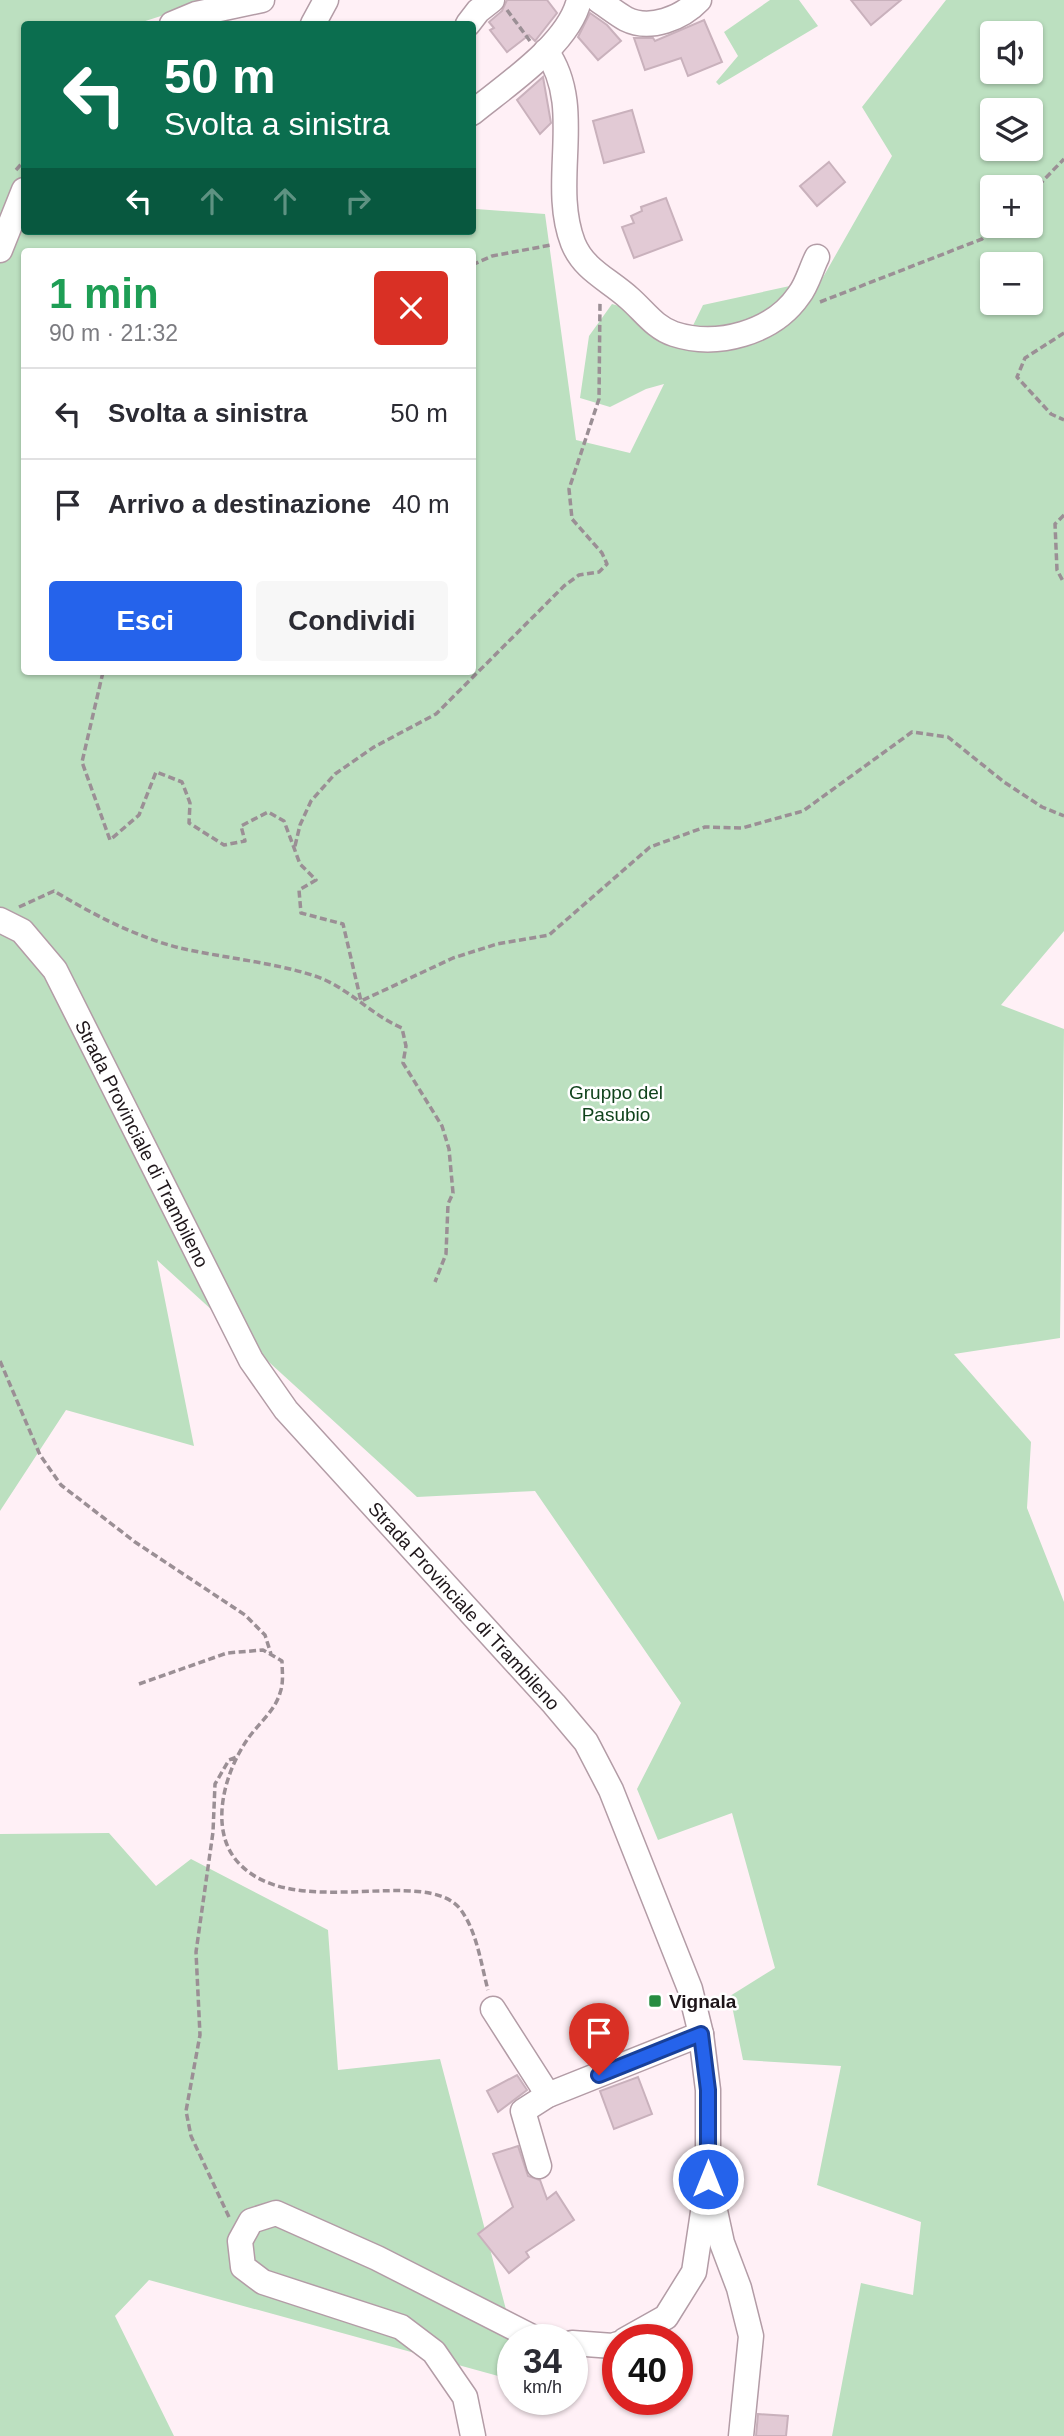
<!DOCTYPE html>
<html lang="it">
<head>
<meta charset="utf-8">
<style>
  :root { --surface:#fff; --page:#f7f7f7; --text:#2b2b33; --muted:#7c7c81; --line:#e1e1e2; --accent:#2563eb }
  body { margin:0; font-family:Arial,sans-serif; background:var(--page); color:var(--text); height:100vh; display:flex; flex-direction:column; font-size:26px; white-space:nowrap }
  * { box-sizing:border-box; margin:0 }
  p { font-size:23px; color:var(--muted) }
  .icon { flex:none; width:38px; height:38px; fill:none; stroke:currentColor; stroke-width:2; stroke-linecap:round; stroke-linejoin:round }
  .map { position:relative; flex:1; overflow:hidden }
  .side { position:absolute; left:21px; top:248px; width:455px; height:427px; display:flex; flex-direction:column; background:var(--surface); border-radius:7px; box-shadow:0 2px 5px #0004 }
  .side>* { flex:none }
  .top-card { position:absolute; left:21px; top:21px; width:455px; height:214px; border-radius:7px; box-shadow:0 2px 5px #0004; background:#0b6e4f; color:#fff; overflow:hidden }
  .tools { position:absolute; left:980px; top:21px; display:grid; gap:14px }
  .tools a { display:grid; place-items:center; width:63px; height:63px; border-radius:7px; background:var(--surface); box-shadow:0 2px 5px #0004; font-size:35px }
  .speed { position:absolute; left:497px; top:2324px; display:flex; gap:14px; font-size:35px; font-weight:700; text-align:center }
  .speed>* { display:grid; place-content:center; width:91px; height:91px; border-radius:50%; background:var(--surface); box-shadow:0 2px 5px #0004; line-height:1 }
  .speed small { font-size:18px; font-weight:400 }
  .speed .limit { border:10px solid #d22; background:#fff; color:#111 }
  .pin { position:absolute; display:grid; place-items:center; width:60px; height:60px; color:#fff; margin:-72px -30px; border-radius:50% 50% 50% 0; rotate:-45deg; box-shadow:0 0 7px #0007 }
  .pin .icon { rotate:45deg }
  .me { position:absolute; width:77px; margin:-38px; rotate:0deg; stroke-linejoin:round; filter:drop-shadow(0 0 5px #0008) }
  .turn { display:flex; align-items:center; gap:24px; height:147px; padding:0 28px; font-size:32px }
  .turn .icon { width:91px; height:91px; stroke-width:2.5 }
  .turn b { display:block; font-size:49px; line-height:60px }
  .lanes { display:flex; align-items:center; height:66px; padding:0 28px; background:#0003; justify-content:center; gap:35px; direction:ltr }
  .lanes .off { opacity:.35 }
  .round { display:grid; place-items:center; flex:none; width:74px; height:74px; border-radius:7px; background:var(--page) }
  .overview { display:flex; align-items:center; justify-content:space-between; height:119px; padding:0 28px }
  h1 { font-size:42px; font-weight:600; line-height:52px; color:#1e9e55 }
  .action { display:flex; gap:14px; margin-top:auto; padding:14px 28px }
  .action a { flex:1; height:80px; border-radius:7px; background:var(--accent); color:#fff; font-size:28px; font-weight:600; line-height:80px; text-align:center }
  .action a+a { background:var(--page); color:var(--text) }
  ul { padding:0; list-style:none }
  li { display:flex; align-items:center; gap:21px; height:91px; padding:0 28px; border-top:2px solid var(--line) }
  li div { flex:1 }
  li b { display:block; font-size:26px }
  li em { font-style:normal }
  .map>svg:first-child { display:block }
  .green { fill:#bce0c0; fill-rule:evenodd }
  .building { fill:#e2cad5; stroke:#c9b1bc; stroke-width:2 }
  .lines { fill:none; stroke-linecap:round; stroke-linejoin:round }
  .minor-casing { stroke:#b39ca6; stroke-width:27 }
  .path { stroke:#9b8f95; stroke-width:3.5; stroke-dasharray:7 3.5; stroke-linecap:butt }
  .minor { stroke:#fff; stroke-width:24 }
  .route-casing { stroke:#184099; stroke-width:18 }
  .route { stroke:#2563eb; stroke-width:12 }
  .poi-dot { fill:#278c41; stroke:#fff; stroke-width:2.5 }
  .labels { text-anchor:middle; stroke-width:5; stroke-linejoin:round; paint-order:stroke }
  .park-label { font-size:19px; fill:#10431c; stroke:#fff }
  .street-label { font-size:19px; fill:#1e161a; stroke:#fff }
  .poi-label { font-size:19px; font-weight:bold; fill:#1e161a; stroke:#fff; text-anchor:start }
</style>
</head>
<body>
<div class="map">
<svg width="1064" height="2436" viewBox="0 0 1064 2436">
  <rect width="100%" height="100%" fill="#fff0f6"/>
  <path class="green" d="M0 0H211L136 24H24V231H472L473 206 476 209 545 214 576 440 630 453 664 384 646 389 610 407 580 398 589 336 612 304 626 308 684 344 703 305 822 279 892 156 862 107 946 0H1064V931L1001 1005 1064 1029 1060 1338 954 1354 1031 1442 1027 1508 1064 1602V2436H832L861 2283 913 2295 921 2222 817 2185 841 2066 743 2060 730 1996 775 1968 732 1813 658 1840 637 1789 681 1703 535 1491 417 1497 157 1260 194 1446 66 1410 0 1511ZM992 33H1031V72H992ZM992 110H1031V149H992ZM992 187H1031V226H992ZM24 252H472V672H24ZM992 264H1031V303H992Z
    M770 0H799L818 26 719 85 716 82 738 56 724 32Z
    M109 1833 156 1886 191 1859 328 1930 338 2070 440 2059 514 2340 513 2380 149 2280 115 2316 174 2436H0V1834Z"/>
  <path class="building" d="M507 0H547L557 13 535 41 529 35 507 52 490 30 494 28 489 22 502 11Z
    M851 0H901L871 25Z
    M590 13 607 25 621 41 598 60 578 37Z
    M704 20 722 62 688 76 681 58 645 70 634 38H653L655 41Z
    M543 77 551 123 540 134 517 100Z
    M632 110 644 152 604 163 593 121Z
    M829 162 845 182 817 206 800 186Z
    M666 198 682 240 634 258 622 227 634 223 631 216 642 211 641 207Z
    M517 2075 527 2090 498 2112 487 2091Z
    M638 2077 652 2114 614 2129 600 2091Z
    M518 2146 528 2176 540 2180 547 2199 556 2192 574 2220 526 2252 529 2257 509 2273 478 2234 513 2207 493 2154Z
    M758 2414 788 2416 786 2436H756Z"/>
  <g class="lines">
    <g class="minor-casing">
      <g id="minor">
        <path d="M598 0C607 6 617 14 626 19 650 31 682 18 699 0"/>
        <path d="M172 24 196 14 262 0"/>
        <path d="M313 24 326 0"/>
        <path d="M468 24 478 11 492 0"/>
        <path d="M546 51C586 107 549 181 573 243 584 270 608 279 629 298 644 311 655 328 674 334 717 348 773 333 799 295 807 285 811 269 817 257"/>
        <path d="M472 113C506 85 569 44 579 0"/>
        <path d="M0 250 24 190"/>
        <path id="s1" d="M0 920 22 931 55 970 251 1360 286 1410 554 1704 586 1742 611 1790 690 1989 701 2034 708 2090V2179L694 2272 666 2317 625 2340"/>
        <path d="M493 2009 548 2095"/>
        <path d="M539 2166 523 2111 548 2095 701 2034"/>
        <path d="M712 2197 722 2243 739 2288 751 2336 741 2436"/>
        <path d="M572 2343 613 2346 618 2344"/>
        <path d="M473 2436 465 2397 434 2352 401 2327 263 2282 243 2267 240 2241 251 2221 276 2213 377 2258 538 2340"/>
      </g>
    </g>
    <path class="path" d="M507 10 530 41
      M16 170 24 161
      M1031 193 1064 159
      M472 265 492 256 551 245
      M820 302 982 239 997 226
      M1064 333 1025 358 1017 377 1051 414 1064 420
      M1064 515 1055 524 1057 570 1064 583
      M103 672 82 762 110 840 139 815 156 772 182 782 190 803 189 823 224 845 245 841 241 826 268 812 284 821 300 864 316 880 299 890 301 913 343 924 361 1001 453 958 497 944 549 935 650 847 705 827 742 828 803 811 912 732 948 737 1004 782 1042 807 1064 816
      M295 846 300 825 311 801 335 774 374 747 436 714 564 586 579 575 599 572 607 564 602 553 572 519 569 489 599 399 600 302
      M19 907 54 891C92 914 136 937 180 948 224 958 272 962 315 976 348 987 371 1015 402 1028L406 1046 403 1063 442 1126 449 1149 453 1193 448 1204 446 1254 435 1282
      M0 1361 40 1455 61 1485 135 1542 245 1615 265 1635 271 1654
      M139 1684 227 1653 263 1650 282 1661C282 1671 284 1682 280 1693 275 1711 257 1725 247 1740 225 1772 209 1827 236 1860 290 1925 425 1863 461 1910 477 1932 481 1964 488 1990
      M229 2217 191 2136 186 2111 200 2035 196 1952 213 1832 215 1784 229 1760 239 1756"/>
    <use href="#minor" class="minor"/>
  </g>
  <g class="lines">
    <g class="route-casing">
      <path id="route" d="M599 2075 701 2034 708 2090V2179"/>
    </g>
    <use href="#route" class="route"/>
  </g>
  <rect class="poi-dot" x="648" y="1994" width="14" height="14" rx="3.5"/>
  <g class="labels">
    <g class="park-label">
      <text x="616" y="1099">Gruppo del<tspan x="616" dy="22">Pasubio</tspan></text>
    </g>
    <g class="street-label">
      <text dy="7" stroke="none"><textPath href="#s1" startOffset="270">Strada Provinciale di Trambileno</textPath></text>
      <text dy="7" stroke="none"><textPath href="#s1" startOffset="838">Strada Provinciale di Trambileno</textPath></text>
    </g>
    <g class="poi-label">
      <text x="669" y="2008">Vignala</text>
    </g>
  </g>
</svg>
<div class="tools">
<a><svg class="icon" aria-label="sound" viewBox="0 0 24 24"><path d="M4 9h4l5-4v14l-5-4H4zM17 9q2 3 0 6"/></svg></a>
<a><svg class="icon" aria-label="layers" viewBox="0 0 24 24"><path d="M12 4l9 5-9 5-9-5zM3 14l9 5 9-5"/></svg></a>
<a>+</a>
<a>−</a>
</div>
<div class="speed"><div>34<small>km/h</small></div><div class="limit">40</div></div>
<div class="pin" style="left:599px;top:2075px;background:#d93025"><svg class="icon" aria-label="arrive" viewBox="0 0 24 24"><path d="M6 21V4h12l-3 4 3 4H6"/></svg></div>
<svg class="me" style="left:708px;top:2179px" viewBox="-20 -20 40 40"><circle r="17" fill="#2563eb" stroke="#fff" stroke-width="3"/><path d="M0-11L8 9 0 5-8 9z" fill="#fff"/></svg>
<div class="top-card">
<div class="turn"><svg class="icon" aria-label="left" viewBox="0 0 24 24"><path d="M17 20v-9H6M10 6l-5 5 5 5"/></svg><div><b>50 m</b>Svolta a sinistra</div></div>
<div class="lanes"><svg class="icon" aria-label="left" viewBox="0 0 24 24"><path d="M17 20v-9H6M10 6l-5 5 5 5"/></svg><svg class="icon off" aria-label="ahead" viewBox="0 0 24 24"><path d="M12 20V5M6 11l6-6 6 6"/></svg><svg class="icon off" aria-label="ahead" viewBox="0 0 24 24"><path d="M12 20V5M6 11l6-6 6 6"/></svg><svg class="icon off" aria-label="right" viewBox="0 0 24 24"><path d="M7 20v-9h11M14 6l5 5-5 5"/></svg></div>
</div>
<section class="side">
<div class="overview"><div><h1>1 min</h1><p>90 m · 21:32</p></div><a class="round" style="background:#d93025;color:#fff"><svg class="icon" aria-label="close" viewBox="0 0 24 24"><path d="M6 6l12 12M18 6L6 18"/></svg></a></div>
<ul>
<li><svg class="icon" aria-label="left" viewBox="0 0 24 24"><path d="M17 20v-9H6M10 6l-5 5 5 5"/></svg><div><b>Svolta a sinistra</b></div><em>50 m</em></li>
<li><svg class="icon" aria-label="arrive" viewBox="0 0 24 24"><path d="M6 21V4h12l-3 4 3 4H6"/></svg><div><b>Arrivo a destinazione</b></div><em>40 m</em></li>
</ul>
<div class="action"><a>Esci</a><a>Condividi</a></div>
</section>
</div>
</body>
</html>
